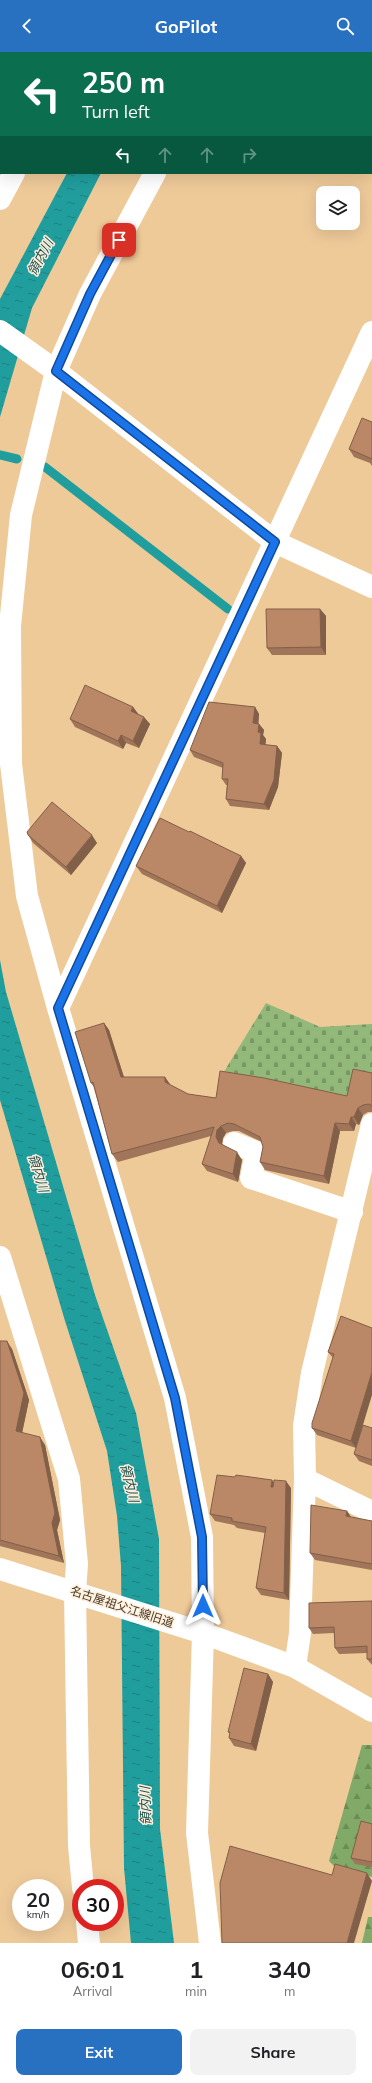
<!DOCTYPE html>
<html lang="en">
<head>
<meta charset="utf-8">
<style>
  :root { --surface:#fff; --page:#f2f2f2; --text:#202124; --muted:#757577; --accent:#2870c0 }
  body { margin:0; font-family:Mulish,"Noto Sans JP",sans-serif; background:var(--page); color:var(--text); height:100vh; display:flex; flex-direction:column; font-size:15px; white-space:nowrap }
  * { box-sizing:border-box; margin:0 }
  p { font-size:13px; color:var(--muted) }
  .icon { flex:none; width:22px; height:22px; fill:none; stroke:currentColor; stroke-width:2; stroke-linecap:round; stroke-linejoin:round }
  .map { position:relative; height:1891px; overflow:hidden }
  .panel { display:flex; flex-direction:column; background:var(--surface); flex:1 }
  .panel>* { flex:none }
  .top-card { position:absolute; left:0px; top:0px; width:372px; height:122px; box-shadow:0 4px 16px #0002; background:#0b6e4f; color:#fff; overflow:hidden }
  .fabs { position:absolute; left:316px; top:134px; display:grid; gap:8px }
  .fabs a { display:grid; place-items:center; width:44px; height:44px; border-radius:8px; background:var(--surface); box-shadow:0 4px 16px #0002; font-size:20px }
  .speed { position:absolute; left:12px; top:1827px; display:flex; gap:8px; font-size:20px; font-weight:700; text-align:center }
  .speed>* { display:grid; place-content:center; width:52px; height:52px; border-radius:50%; background:var(--surface); box-shadow:0 4px 16px #0002; line-height:1 }
  .speed small { font-size:10px; font-weight:400 }
  .speed .limit { border:6px solid #d22; background:#fff; color:#111 }
  .pin { position:absolute; display:grid; place-items:center; width:34px; height:34px; color:#fff; margin:-17px; border-radius:8px; box-shadow:0 2px 6px #0006 }
  .me { position:absolute; width:44px; margin:-22px; rotate:0deg; stroke-linejoin:round; filter:drop-shadow(0 0 3px #0008) }
  .turn { display:flex; align-items:center; gap:14px; height:84px; padding:0 16px; font-size:18px }
  .turn .icon { width:52px; height:52px; stroke-width:2.5 }
  .turn b { display:block; font-size:28px; line-height:34px }
  .lanes { display:flex; align-items:center; height:38px; padding:0 16px; background:#0003; justify-content:center; gap:20px; direction:ltr }
  .lanes .off { opacity:.35 }
  .eta { display:flex; justify-content:space-evenly; align-items:center; height:68px; text-align:center }
  .eta b { font-size:24px; font-weight:700; line-height:28px }
  .action { display:flex; gap:8px; margin-top:auto; padding:8px 16px }
  .action a { flex:1; height:46px; border-radius:8px; background:var(--accent); color:#fff; font-size:16px; font-weight:700; line-height:46px; text-align:center }
  .action a+a { background:var(--page); color:var(--text) }
  header { display:flex; justify-content:space-between; align-items:center; height:52px; padding:0 16px; background:var(--accent); color:#fff; font-size:18px; font-weight:700 }
  .map>svg:first-child { display:block }
  .forest { fill:url(#forest-firs) }
  .cemetery { fill:url(#cemetery-stones) }
  .water { fill:url(#water-ripples) }
  .lines { fill:none; stroke-linecap:round; stroke-linejoin:round }
  .stream { stroke:#209e9d; stroke-width:9 }
  .minor { stroke:#fff; stroke-width:22 }
  .wall { fill:#a07559 }
  .shaded-wall { fill:#825f48 }
  .building { fill:#ba8867; stroke:#825f48 }
  .route-casing { stroke:#114b97; stroke-width:10 }
  .route { stroke:#1a73e8; stroke-width:7 }
  .labels { text-anchor:middle; stroke-width:3; stroke-linejoin:round; paint-order:stroke }
  .street-label { font-size:12px; fill:#483925; stroke:#feefdc }
  .water-label { font-size:13px; font-style:italic; fill:#1a4c4c; stroke:#feefdc }
</style>
</head>
<body>
<header><svg class="icon" aria-label="back" viewBox="0 0 24 24"><path d="M15 5l-7 7 7 7"/></svg>GoPilot<svg class="icon" aria-label="search" viewBox="0 0 24 24"><circle cx="10" cy="10" r="6"/><path d="M15 15l6 6"/></svg></header>
<div class="map">
<svg width="372" height="1891" viewBox="0 0 372 1891">
  <defs>
    <pattern id="forest-firs" width="22" height="20" patternUnits="userSpaceOnUse"><rect width="22" height="20" fill="#81a967"/><path d="M5 1l3.5 6h-7zM16 11l3.5 6h-7z" fill="#6c8b55"/></pattern>
    <pattern id="cemetery-stones" width="16" height="16" patternUnits="userSpaceOnUse"><rect width="16" height="16" fill="#92b97a"/><path d="M2 7V4a2 2 0 0 1 4 0v3zM10 15v-3a2 2 0 0 1 4 0v3z" fill="#799764"/></pattern>
    <pattern id="water-ripples" width="26" height="14" patternUnits="userSpaceOnUse"><rect width="26" height="14" fill="#209e9d"/><path d="M2 4q2-2 4 0t4 0M15 11q2-2 4 0t4 0" fill="none" stroke="#1e8280"/></pattern>
  </defs>
  <rect width="100%" height="100%" fill="#efca99"/>
  <path class="forest" d="M362 1693H372V1825L342 1815H335L329 1809Z
    M368 1865H372V1891H362Z"/>
  <path class="cemetery" d="M266 951 320 975 372 972V1026L351 1048 222 1023Z"/>
  <path class="water" d="M67 121H101L32 256 0 365V247Z
    M0 908 6 940 95 1243 136 1361 159 1487 160 1777 174 1891H131L124 1816 121 1514 117 1464 107 1399 65 1269 0 1048Z"/>
  <g class="lines">
    <path class="stream" d="M0 403 17 407
      M45 415 228 557"/>
    <path class="minor" d="M82 1 83 0
      M222 1 223 0
      M155 121 90 242 56 319 21 463 10 574 11 712 27 844 58 956 175 1346 202 1485 203 1581 197 1781 210 1891
      M0 147 14 121
      M0 279 56 319 275 490 372 535
      M58 956 372 280
      M234 1091 256 1100 251 1126 352 1160
      M0 1205 69 1427 77 1512 75 1540 79 1794 83 1836
      M305 1427 372 1460
      M0 1517 203 1581 295 1615 372 1659
      M295 1615 300 1581 305 1427 304 1374 312 1321 372 1072
      M87 1870 89 1891"/>
  </g>
  <path class="wall" d="M372 370V414L370 411 354 405 349 397Z
    M320 557 326 564V603H272L267 596Z
    M133 655 138 662 150 672 139 696 126 691 123 697 75 675 70 667Z
    M255 655 259 662 258 671 259 672 264 678 263 683 266 687 265 693 277 694 282 701 278 735 269 758 230 754 226 747 227 733H226L222 727 223 716 194 705 190 698Z
    M189 780 241 804 246 811 222 861 142 822 136 814Z
    M28 783 97 791 71 823 33 791Z
    M104 971 109 978 124 1025 170 1032V1033L188 1042 216 1046 347 1044 372 1021V1060H368L363 1063 359 1073 356 1072 354 1079H340L329 1132 265 1118 260 1110 263 1095 262 1090 239 1079H233L226 1081 223 1086 222 1092 242 1108 238 1130 207 1119 202 1112 211 1084 118 1110 112 1102 94 1035 91 1031Z
    M341 1264 356 1396 317 1383 312 1376 333 1306 328 1300Z
    M0 1289 12 1297 29 1348 22 1381 45 1393 60 1468 57 1478 64 1511 0 1494Z
    M372 1376V1414L359 1409 354 1402Z
    M274 1431 291 1436 289 1548 261 1543 256 1536 265 1481 237 1476 234 1473 215 1469 210 1462Z
    M347 1459 351 1465 372 1469V1518L315 1508 310 1501Z
    M372 1549V1613L367 1607V1601L339 1602 335 1596 334 1581 313 1582 309 1576Z
    M268 1622 273 1630 256 1699 234 1694 229 1686 230 1682 228 1680Z
    M372 1772V1815L355 1812 351 1806Z"/>
  <path class="shaded-wall" d="M320 557 326 564V603L321 595Z
    M133 655 139 663 131 659Z
    M255 655 259 662 258 678 253 671Z
    M144 665 150 672 139 696 133 689Z
    M259 672 264 678 263 683 266 687 265 699 260 692 258 680Z
    M121 683 126 691 123 697 118 689Z
    M277 694 282 701 278 735 269 758 264 752Z
    M92 783 97 791 71 823 66 815Z
    M241 804 246 811 222 861 217 854Z
    M104 971 109 978 126 1032 121 1025Z
    M165 1025 170 1032V1038L165 1030Z
    M358 1056 363 1063 359 1073 354 1065Z
    M351 1065 356 1072 354 1079 349 1072Z
    M335 1071 340 1079 329 1132 324 1124Z
    M221 1074 226 1081 223 1086 222 1092 224 1099 219 1091 216 1085 217 1078Z
    M237 1100 242 1108 238 1130 233 1122Z
    M7 1289 12 1297 29 1348 21 1386 16 1379Z
    M372 1320V1343L356 1396 351 1389Z
    M40 1385 45 1393 60 1468 57 1478 64 1511 59 1504 52 1471Z
    M272 1428 277 1435H271Z
    M286 1429 291 1436 289 1548 284 1541Z
    M347 1459 352 1467 346 1464Z
    M268 1622 273 1630 256 1699 251 1692Z
    M367 1821 372 1829 354 1891H347Z"/>
  <path class="building" d="M362 366 372 370V407L349 397Z
    M266 557H320L321 595 267 596Z
    M85 633 133 655 131 659 144 665 133 689 121 683 118 689 70 667Z
    M209 650 255 655 253 671 259 672 258 680 261 681 260 692 277 694 274 728 264 752 226 747 228 727H222L223 711 190 698Z
    M52 750 92 783 66 815 28 783 27 780Z
    M160 766 189 780 190 779 241 804 217 854 136 814Z
    M104 971 121 1025H165V1030L188 1042 216 1046 220 1019 264 1026 347 1044 353 1017 372 1021V1054L369 1052 363 1053 358 1056 354 1065H351L349 1072 335 1071 324 1124 260 1110 263 1095 260 1085 234 1072 228 1071 221 1074 217 1078 216 1085 219 1091 237 1100 233 1122 202 1112 214 1075 112 1102 93 1030 91 1031 75 980Z
    M341 1264 372 1276V1320L351 1389 312 1376V1371L334 1302 328 1300Z
    M0 1289H7L24 1341 16 1379 40 1385 55 1461 52 1471 59 1504 0 1488Z
    M363 1373 372 1376V1408L354 1402Z
    M217 1423 235 1425 236 1423 272 1428 271 1435H273L274 1428 286 1429 284 1541 256 1536 266 1475 232 1469V1466L210 1462Z
    M311 1453 347 1459 346 1464 372 1469V1512L310 1501Z
    M372 1549V1607H367V1594L335 1596 334 1575 309 1576V1551Z
    M244 1616 268 1622 251 1692 229 1686 230 1680H228Z
    M361 1769 372 1772V1810L351 1806Z
    M230 1794 332 1823 335 1812 367 1821 347 1891H222L220 1831Z"/>
  <g class="lines">
    <g class="route-casing">
      <path id="route" d="M119 188 90 242 56 319 275 490 58 956 175 1346 202 1485 203 1554"/>
    </g>
    <use href="#route" class="route"/>
  </g>
  <g class="labels">
    <g class="street-label">
      <text transform="translate(122 1555) rotate(18)" y="4">名古屋祖父江線旧道</text>
    </g>
    <g class="water-label">
      <text transform="translate(40 205) rotate(-62)" y="5">領内川</text>
      <text transform="translate(39 1121) rotate(73)" y="5">領内川</text>
      <text transform="translate(130 1431) rotate(76)" y="5">領内川</text>
      <text transform="translate(145 1754) rotate(-92)" y="5">領内川</text>
    </g>
  </g>
</svg>
<div class="fabs">
<a><svg class="icon" aria-label="layers" viewBox="0 0 24 24"><path d="M12 4l9 5-9 5-9-5zM3 14l9 5 9-5"/></svg></a>
</div>
<div class="speed"><div>20<small>km/h</small></div><div class="limit">30</div></div>
<div class="pin" style="left:119px;top:188px;background:#d93025"><svg class="icon" aria-label="arrive" viewBox="0 0 24 24"><path d="M6 21V4h12l-3 4 3 4H6"/></svg></div>
<svg class="me" style="left:203px;top:1554px" viewBox="-20 -20 40 40"><path d="M0-17L14 15 0 8-14 15z" fill="#1a73e8" stroke="#fff" stroke-width="4"/></svg>
<div class="top-card">
<div class="turn"><svg class="icon" aria-label="left" viewBox="0 0 24 24"><path d="M17 20v-9H6M10 6l-5 5 5 5"/></svg><div><b>250 m</b>Turn left</div></div>
<div class="lanes"><svg class="icon" aria-label="left" viewBox="0 0 24 24"><path d="M17 20v-9H6M10 6l-5 5 5 5"/></svg><svg class="icon off" aria-label="ahead" viewBox="0 0 24 24"><path d="M12 20V5M6 11l6-6 6 6"/></svg><svg class="icon off" aria-label="ahead" viewBox="0 0 24 24"><path d="M12 20V5M6 11l6-6 6 6"/></svg><svg class="icon off" aria-label="right" viewBox="0 0 24 24"><path d="M7 20v-9h11M14 6l5 5-5 5"/></svg></div>
</div>
</div>
<section class="panel">
<div class="eta">
<div><b>06:01</b><p>Arrival</p></div>
<div><b>1</b><p>min</p></div>
<div><b>340</b><p>m</p></div>
</div>
<div class="action"><a>Exit</a><a>Share</a></div>
</section>
</body>
</html>
